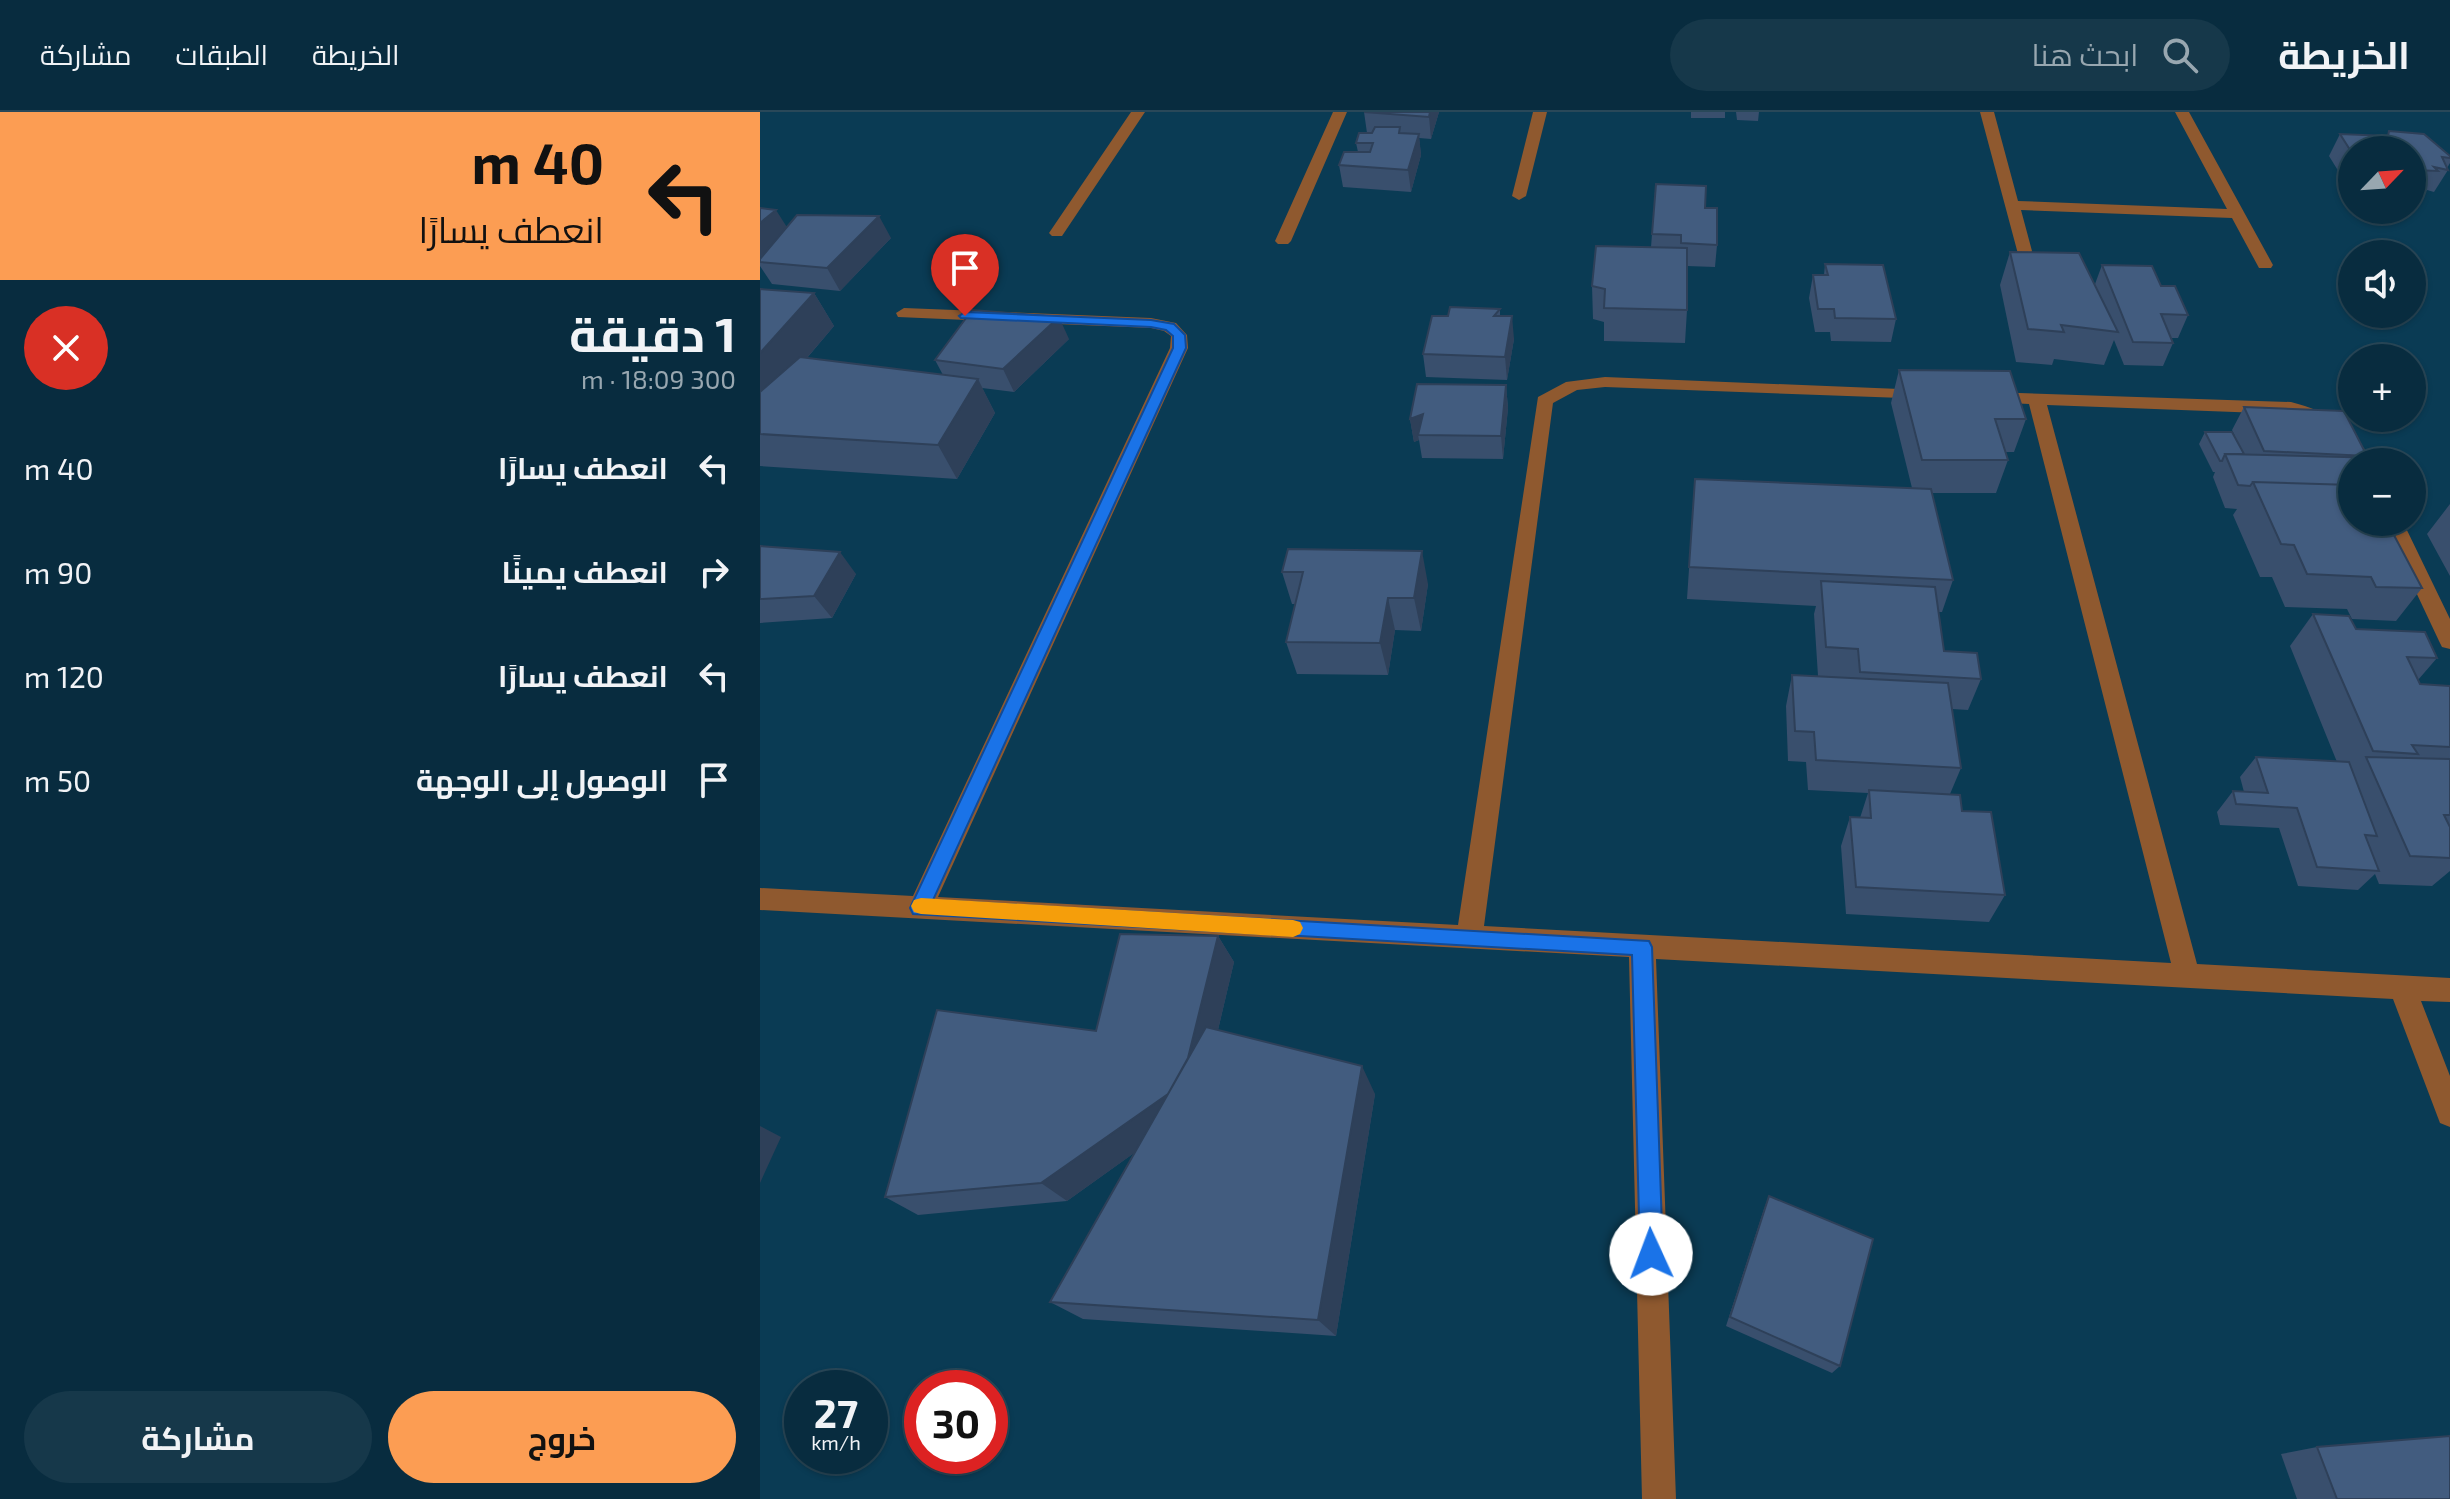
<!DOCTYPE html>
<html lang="ar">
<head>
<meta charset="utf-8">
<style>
  :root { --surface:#082c3f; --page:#16384a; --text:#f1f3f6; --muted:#98a7b0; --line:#294859; --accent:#fc9d53 }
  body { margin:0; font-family:"Exo 2",Cairo,sans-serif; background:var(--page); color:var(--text); direction:rtl; height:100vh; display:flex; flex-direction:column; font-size:30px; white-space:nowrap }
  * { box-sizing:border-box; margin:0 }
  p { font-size:26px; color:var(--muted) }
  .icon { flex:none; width:44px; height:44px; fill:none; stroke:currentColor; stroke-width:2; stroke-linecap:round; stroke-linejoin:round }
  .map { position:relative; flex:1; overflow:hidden; direction:ltr }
  .side { display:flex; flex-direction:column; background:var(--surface); width:760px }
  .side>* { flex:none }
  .guide { background:#fc9d53; color:#111; overflow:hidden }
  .needle { width:52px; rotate:65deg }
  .tools { position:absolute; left:1578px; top:24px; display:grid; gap:16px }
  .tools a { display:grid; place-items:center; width:88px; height:88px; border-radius:50%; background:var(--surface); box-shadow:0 2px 6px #0004,0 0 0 2px var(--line); font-size:40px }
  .speed { position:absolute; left:24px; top:1258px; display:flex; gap:16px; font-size:40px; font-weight:700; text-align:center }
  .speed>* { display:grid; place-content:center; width:104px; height:104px; border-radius:50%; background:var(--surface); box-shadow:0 2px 6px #0004,0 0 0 2px var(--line); line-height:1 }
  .speed small { font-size:20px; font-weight:400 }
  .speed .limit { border:12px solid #d22; background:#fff; color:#111 }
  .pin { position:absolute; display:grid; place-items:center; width:68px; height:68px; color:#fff; margin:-82px -34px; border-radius:50% 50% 50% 0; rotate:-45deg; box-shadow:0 0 8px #0007 }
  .pin .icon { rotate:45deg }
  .me { position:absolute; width:88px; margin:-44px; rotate:358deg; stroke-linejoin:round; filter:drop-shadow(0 0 6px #0008) }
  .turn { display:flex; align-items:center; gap:28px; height:168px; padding:0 24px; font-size:36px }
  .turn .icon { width:104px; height:104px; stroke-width:2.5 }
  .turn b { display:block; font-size:56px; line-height:68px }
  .round { display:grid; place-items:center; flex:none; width:84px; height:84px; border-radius:42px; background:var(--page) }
  .overview { display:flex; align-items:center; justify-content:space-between; height:136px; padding:0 24px }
  h1 { font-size:48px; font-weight:700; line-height:60px }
  .action { display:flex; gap:16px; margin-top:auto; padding:16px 24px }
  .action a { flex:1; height:92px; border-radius:48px; background:var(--accent); color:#111; font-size:32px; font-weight:700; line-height:92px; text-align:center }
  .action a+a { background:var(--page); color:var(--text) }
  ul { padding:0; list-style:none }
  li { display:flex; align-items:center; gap:24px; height:104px; padding:0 24px }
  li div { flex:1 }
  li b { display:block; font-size:30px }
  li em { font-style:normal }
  header { display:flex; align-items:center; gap:48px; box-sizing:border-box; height:112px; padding:0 40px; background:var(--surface); border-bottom:2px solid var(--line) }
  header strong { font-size:38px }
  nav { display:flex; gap:44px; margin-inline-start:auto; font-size:28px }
  .search { width:560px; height:72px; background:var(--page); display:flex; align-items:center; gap:20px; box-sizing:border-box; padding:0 28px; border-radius:44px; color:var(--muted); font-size:30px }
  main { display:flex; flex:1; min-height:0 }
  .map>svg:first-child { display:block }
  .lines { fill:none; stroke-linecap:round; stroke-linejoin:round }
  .minor { fill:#8f592f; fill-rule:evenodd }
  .wall { fill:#394f6d }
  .shaded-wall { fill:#2e4059 }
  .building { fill:#425c7f; stroke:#2e4059; stroke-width:2 }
  .route { fill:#1a73e8; stroke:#114b97; stroke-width:2 }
  .slow { fill:#f59e0b }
</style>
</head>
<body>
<header>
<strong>الخريطة</strong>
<div class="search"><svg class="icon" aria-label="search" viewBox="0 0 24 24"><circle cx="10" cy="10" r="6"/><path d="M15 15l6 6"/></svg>ابحث هنا</div>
<nav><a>الخريطة</a><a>الطبقات</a><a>مشاركة</a></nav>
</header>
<main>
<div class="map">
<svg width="1690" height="1387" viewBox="0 0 1690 1387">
  <rect width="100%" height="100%" fill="#0a3b54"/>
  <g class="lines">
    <path class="minor" d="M371 0H385L302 124H292L289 121Z
      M573 0H587L531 129 528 132H518L515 129Z
      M773 0H787L766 84 759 88 752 84Z
      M1220 0H1234L1258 89 1467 97 1415 0H1429L1513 153 1511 156H1499L1472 106 1261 98 1272 139 1270 142H1258Z
      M144 196 391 206 416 211 427 223 428 236 178 785 698 813 778 285 806 270 845 265 1164 278 1173 283 1170 287 845 275 817 278 793 291 724 814 1411 851 1269 292 1229 290 1220 285 1229 280 1531 290C1570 300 1592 315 1613 350H1595L1568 318 1531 302 1287 293 1437 852 1690 866V890L1661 889 1690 964V1015L1680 1011 1633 887 896 847 916 1387H882L869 845 0 798V776L153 784 410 236 411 224 404 219 391 216 138 205 136 201Z
      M1623 410H1643L1690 507V537L1682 535 1679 529Z"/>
  </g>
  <path class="wall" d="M604 0H679L671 27 659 26 661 43 651 80 583 75 579 53 598 40 596 31 607 21Z
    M931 0H965V6H931Z
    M976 0H999L998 9 977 8Z
    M1629 19 1690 44V51L1687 56 1688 58 1674 80 1667 78 1665 81H1652V38H1592V78H1590L1569 44 1580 22 1627 24Z
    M0 96 27 115 131 126 80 179 12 172 0 154V147L4 142 0 145Z
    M945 96 957 133 955 155 927 154V198L925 231 844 229V210L833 207 832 174 891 135 892 122Z
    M1250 140 1335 172 1342 153 1401 174 1428 203 1418 226H1411L1413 231 1403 254 1364 253 1354 228 1344 253 1294 247 1292 253 1256 250 1240 173Z
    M1065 152 1136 207 1131 230 1071 229 1070 220H1055L1049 186 1053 163H1064Z
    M0 177 54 181 74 214 47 246 183 263 175 248 309 227 254 280 222 276 235 301 197 367 0 354Z
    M740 197V204L754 227 747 268 666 265 663 242 688 204Z
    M1139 258 1266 307 1254 340H1246L1248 348 1236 381H1172L1193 468 1182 500H1178L1184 539 1221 567 1208 598 1192 597 1201 656 1190 682 1202 699 1245 783 1229 810 1086 802 1081 734 1090 705 1100 706 1108 681 1048 678 1046 650 1028 649 1026 594 1032 563 1058 564 1054 502 1056 494 927 487 935 367 1152 376 1131 291Z
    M746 273 748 296 743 347 662 346 659 328 654 330 650 307Z
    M1484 295 1607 344 1606 346 1592 350V410L1662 476 1636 509 1592 507 1587 497 1525 495 1512 465H1500L1473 403 1477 397 1465 396 1453 365 1455 360H1453L1439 332 1445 320 1475 324 1472 318Z
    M1690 392V464L1667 422Z
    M0 434 96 462 72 506 0 511Z
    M528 437 668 472 661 519 635 518 628 563 537 562 526 530 536 492H532L522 460Z
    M1553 502 1677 546 1658 568 1660 572 1690 574V759L1672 774 1619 772 1615 762 1598 778 1538 774 1519 716 1460 713 1457 700 1473 679 1484 680 1480 665 1496 645 1577 650 1530 534Z
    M458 824 474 850 458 918 615 982 576 1224 323 1207 290 1190 374 1041 307 1089 158 1103 125 1085Z
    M1009 1084 1080 1254 1072 1261 966 1214 1004 1097Z
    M1557 1335 1690 1387H1537L1521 1342Z"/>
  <path class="shaded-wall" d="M670 0H679L671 27 669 5Z
    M659 22 661 43 651 80 648 58Z
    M16 98 30 120 0 145V111Z
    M119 104 131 126 80 179 67 156Z
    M54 181 74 214 4 296 0 290V241Z
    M752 204 754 227 747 268 745 245Z
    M299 205 309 227 254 280 243 257Z
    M218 267 235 301 197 367 178 333Z
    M746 273 748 296 743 347 741 324Z
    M663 302 658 323 659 328 654 330 650 307Z
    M662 439 668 472 661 519 654 486Z
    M80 440 96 462 72 506 54 484Z
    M628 486 635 518 628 563 620 531Z
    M458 824 474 850 440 994 307 1089 281 1071Z
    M602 954 615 982 576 1224 558 1208Z
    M0 1014 21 1025 0 1071Z"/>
  <path class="building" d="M604 0H670L669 5Z
    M615 15H640L639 21 659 22 648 58 579 53 584 40H610L613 31H596L599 21H612Z
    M1629 19 1664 22 1690 44V46L1682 45 1688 58 1674 55 1678 59 1652 58V38H1592V41L1580 22 1628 24Z
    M896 72 946 74 945 96H957V133L921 131V123L892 122Z
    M0 96 16 98 0 111Z
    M37 103 119 104 67 156 0 150V147Z
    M836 134 927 136V198L844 196 845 177 832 174Z
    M1250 140 1319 141 1358 220 1301 213 1304 220 1268 217Z
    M1065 152 1123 153 1136 207 1075 206 1074 197H1058L1053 163H1068Z
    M1342 153 1392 154 1401 174H1415L1428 203 1401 202 1413 231 1373 230Z
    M0 177 54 181 0 241Z
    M690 195 740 197 734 204H752L745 245 663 242 672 204H688Z
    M212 198 299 205 243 257 175 248Z
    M40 245 218 267 178 333 0 322V280Z
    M1139 258 1250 259 1266 307H1235L1248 348H1162Z
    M657 272 746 273 741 324 658 323 663 302 650 307Z
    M1484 295 1584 299 1607 344 1504 339Z
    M1445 320H1472L1484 342H1465L1462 349H1460Z
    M1465 342 1622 346 1624 350H1592V373L1493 370 1490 374 1478 373Z
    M935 367 1171 377 1193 468 929 455Z
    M1493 370 1592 373V410H1627L1662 476 1616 475 1611 465 1547 462 1534 433 1521 432Z
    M0 434 80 440 54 484 0 487Z
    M528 437 662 439 654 486H628L620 531 526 530 543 460H522Z
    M1061 469 1175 475 1184 539 1217 541 1221 567 1100 560 1098 537 1066 535Z
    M1553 502 1589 504 1596 517 1665 520 1677 546 1647 545 1660 572 1690 574V635L1652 633 1658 642 1613 639Z
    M1032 563 1188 571 1201 656 1056 648 1054 620 1035 619Z
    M1496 645 1589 650 1617 724 1605 723 1619 759 1557 755 1537 696 1476 692 1473 679 1508 681Z
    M1606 645 1690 647V703H1684L1690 715V746L1650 744Z
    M1109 678 1200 683 1202 699 1231 700 1245 783 1096 775 1090 705 1111 706Z
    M360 822 458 824 428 946 408 982 281 1071 125 1085 177 898 336 919Z
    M446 915 602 954 558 1208 290 1190Z
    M1009 1084 1113 1127 1080 1254 970 1205Z
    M1690 1324V1387H1577L1557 1335Z"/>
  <path class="route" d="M205 200 391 208 414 212 425 223 426 236 173 788 889 829 892 835 903 1142 900 1150 891 1153 883 1150 880 1142 872 843 153 802 150 796 413 236V224L406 218 391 215 201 206 199 204Z"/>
  <path class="slow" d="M161 786 533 808 540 810 543 816 540 822 533 825 161 802 154 800 151 794 154 788Z"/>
</svg>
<div class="tools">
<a><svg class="needle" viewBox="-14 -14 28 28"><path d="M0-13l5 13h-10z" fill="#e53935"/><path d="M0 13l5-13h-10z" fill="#98a7b0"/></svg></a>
<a><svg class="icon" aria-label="sound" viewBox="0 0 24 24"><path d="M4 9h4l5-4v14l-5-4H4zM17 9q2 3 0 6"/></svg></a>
<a>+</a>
<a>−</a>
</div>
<div class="speed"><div>27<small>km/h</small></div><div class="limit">30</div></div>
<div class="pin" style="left:205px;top:204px;background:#d93025"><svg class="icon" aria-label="arrive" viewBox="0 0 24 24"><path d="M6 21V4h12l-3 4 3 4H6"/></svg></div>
<svg class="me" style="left:891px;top:1142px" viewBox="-20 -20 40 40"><circle r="19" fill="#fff"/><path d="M0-13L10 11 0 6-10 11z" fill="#1a73e8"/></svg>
</div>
<section class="side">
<div class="guide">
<div class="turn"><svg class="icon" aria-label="left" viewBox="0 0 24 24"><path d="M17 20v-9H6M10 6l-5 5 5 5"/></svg><div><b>40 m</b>انعطف يسارًا</div></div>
</div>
<div class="overview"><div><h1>1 دقيقة</h1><p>300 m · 18:09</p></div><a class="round" style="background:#d93025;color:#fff"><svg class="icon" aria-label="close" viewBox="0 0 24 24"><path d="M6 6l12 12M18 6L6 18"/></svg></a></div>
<ul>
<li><svg class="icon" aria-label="left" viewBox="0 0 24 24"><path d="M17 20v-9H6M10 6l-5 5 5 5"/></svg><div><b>انعطف يسارًا</b></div><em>40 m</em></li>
<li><svg class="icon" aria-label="right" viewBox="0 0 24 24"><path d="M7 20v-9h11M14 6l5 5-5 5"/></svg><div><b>انعطف يمينًا</b></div><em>90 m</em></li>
<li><svg class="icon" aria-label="left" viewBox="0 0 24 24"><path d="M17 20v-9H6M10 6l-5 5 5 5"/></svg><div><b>انعطف يسارًا</b></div><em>120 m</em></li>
<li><svg class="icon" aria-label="arrive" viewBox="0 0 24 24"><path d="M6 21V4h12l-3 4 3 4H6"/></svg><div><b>الوصول إلى الوجهة</b></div><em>50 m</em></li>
</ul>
<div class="action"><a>خروج</a><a>مشاركة</a></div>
</section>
</main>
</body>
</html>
